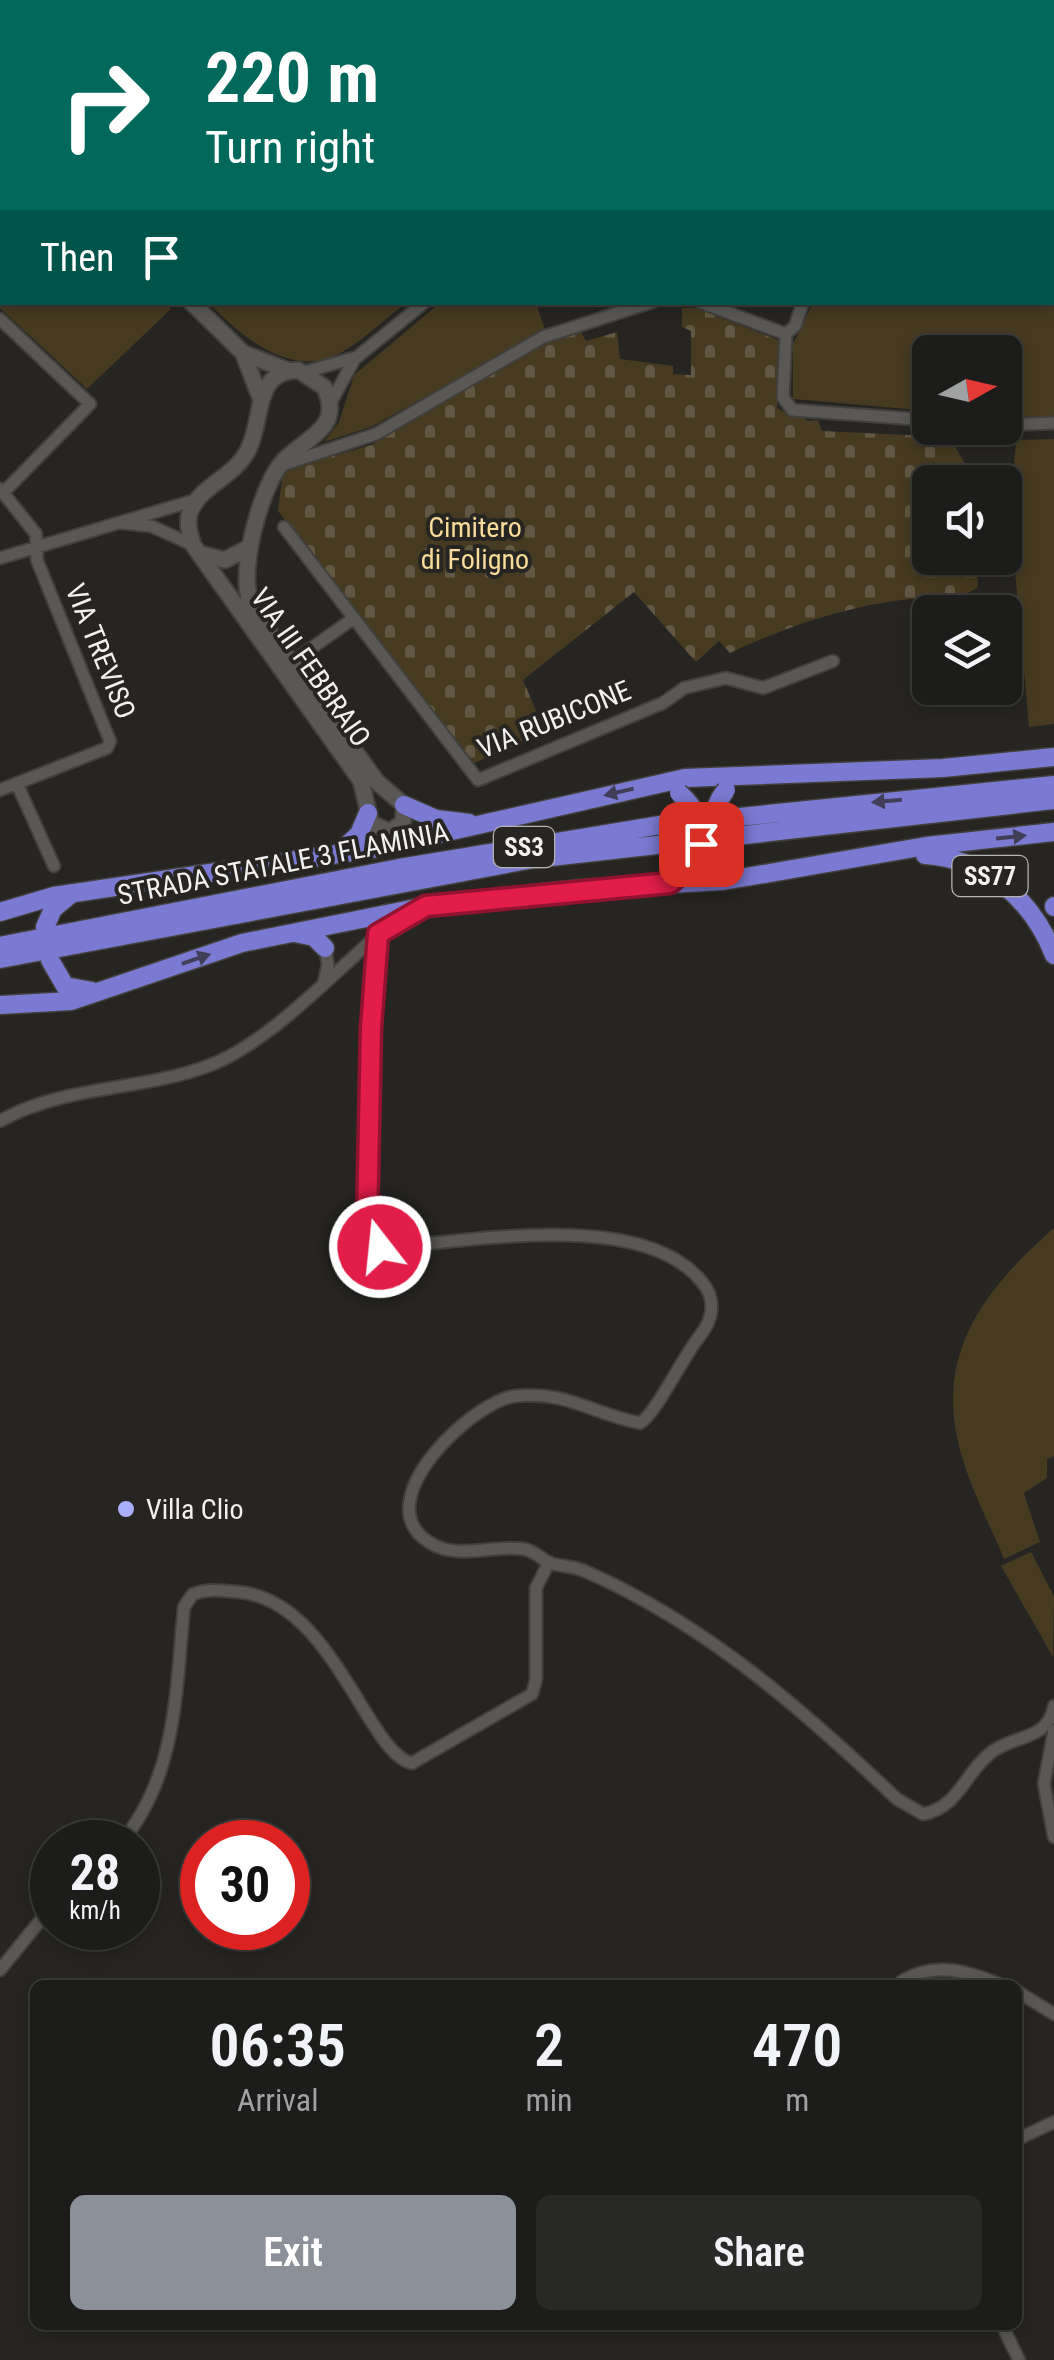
<!DOCTYPE html>
<html lang="en">
<head>
<meta charset="utf-8">
<style>
  :root { --surface:#1c1c1a; --page:#292927; --text:#f1f3f6; --muted:#a0a1a2; --line:#3a3a39; --accent:#8c9099 }
  body { margin:0; font-family:"Roboto Condensed",sans-serif; background:var(--page); color:var(--text); height:100vh; display:flex; flex-direction:column; font-size:38px; white-space:nowrap }
  * { box-sizing:border-box; margin:0 }
  p { font-size:32px; color:var(--muted) }
  .icon { flex:none; width:55px; height:55px; fill:none; stroke:currentColor; stroke-width:2; stroke-linecap:round; stroke-linejoin:round }
  .map { position:relative; flex:1; overflow:hidden }
  .drawer { position:absolute; left:30px; top:1980px; width:992px; height:350px; display:flex; flex-direction:column; background:var(--surface); border-radius:15px; box-shadow:0 5px 15px #0003,0 0 0 2px var(--line) }
  .drawer>* { flex:none }
  .top-card { position:absolute; left:0px; top:0px; width:1055px; height:305px; box-shadow:0 5px 15px #0003,0 0 0 2px var(--line); background:#00695c; color:#fff; overflow:hidden }
  .needle { width:65px; rotate:82deg }
  .fabs { position:absolute; left:912px; top:335px; display:grid; gap:20px }
  .fabs a { display:grid; place-items:center; width:110px; height:110px; border-radius:15px; background:var(--surface); box-shadow:0 5px 15px #0003,0 0 0 2px var(--line); font-size:50px }
  .speed { position:absolute; left:30px; top:1820px; display:flex; gap:20px; font-size:50px; font-weight:700; text-align:center }
  .speed>* { display:grid; place-content:center; width:130px; height:130px; border-radius:50%; background:var(--surface); box-shadow:0 5px 15px #0003,0 0 0 2px var(--line); line-height:1 }
  .speed small { font-size:25px; font-weight:400 }
  .speed .limit { border:15px solid #d22; background:#fff; color:#111 }
  .pin { position:absolute; display:grid; place-items:center; width:85px; height:85px; color:#fff; margin:-42px; border-radius:20px; box-shadow:0 5px 15px #0006 }
  .me { position:absolute; width:110px; margin:-55px; rotate:344deg; stroke-linejoin:round; filter:drop-shadow(0 0 8px #0008) }
  .turn { display:flex; align-items:center; gap:35px; height:210px; padding:0 40px; font-size:45px }
  .turn .icon { width:130px; height:130px; stroke-width:2.5 }
  .turn b { display:block; font-size:70px; line-height:85px }
  .then { display:flex; align-items:center; height:95px; padding:0 40px; background:#0003; gap:20px; font-size:38px }
  .eta { display:flex; justify-content:space-evenly; align-items:center; height:170px; text-align:center }
  .eta b { font-size:60px; font-weight:600; line-height:70px }
  .button { display:flex; gap:20px; margin-top:auto; padding:20px 40px }
  .button a { flex:1; height:115px; border-radius:15px; background:var(--accent); color:#fff; font-size:40px; font-weight:600; line-height:115px; text-align:center }
  .button a+a { background:var(--page); color:var(--text) }
  .map>svg:first-child { display:block }
  .green { fill:#463a21 }
  .cemetery { fill:url(#cemetery-stones) }
  .lines { fill:none; stroke-linecap:round; stroke-linejoin:round }
  .minor-casing { stroke:#41403d; stroke-width:15 }
  .secondary-casing { stroke:#41403d; stroke-width:19 }
  .trunk-casing { stroke:#41403d; stroke-width:21 }
  .minor { stroke:#5a5855; stroke-width:11 }
  .secondary { stroke:#5a5855; stroke-width:15 }
  .trunk { stroke:#7b7ad2; stroke-width:18 }
  .trunk-bridge-casing { stroke:#41403d; stroke-width:21; stroke-linecap:butt }
  .trunk-bridge { stroke:#7b7ad2; stroke-width:18 }
  .oneway { fill:#403f57 }
  .route-casing { stroke:#92132f; stroke-width:25 }
  .route { stroke:#e11d48; stroke-width:18 }
  .poi-dot { fill:#abaffb; stroke:#262522; stroke-width:4 }
  .labels { text-anchor:middle; stroke-width:8; stroke-linejoin:round; paint-order:stroke }
  .shield { fill:#262522; stroke:#b5b4b2; stroke-width:2.5 }
  .shield-label { font-size:25px; font-weight:bold; fill:#f2f1ef }
  .park-label { font-size:28px; fill:#fadb9a; stroke:#262522 }
  .street-label { font-size:28px; fill:#f2f1ef; stroke:#262522 }
  .poi-label { font-size:28px; fill:#f2f1ef; stroke:#262522; text-anchor:start }
</style>
</head>
<body>
<div class="map">
<svg width="1054" height="2360" viewBox="0 0 1054 2360">
  <defs>
    <pattern id="cemetery-stones" width="16" height="16" patternUnits="userSpaceOnUse" patternTransform="scale(2.5)"><rect width="16" height="16" fill="#463a21"/><path d="M2 7V4a2 2 0 0 1 4 0v3zM10 15v-3a2 2 0 0 1 4 0v3z" fill="#615742"/></pattern>
  </defs>
  <rect width="100%" height="100%" fill="#262522"/>
  <path class="green" d="M0 126 2 302H165L171 309 87 389 0 308Z
    M1054 211V416L1005 417V352H930V411L793 399V344L813 303 1052 302Z
    M209 303H406C386 318 366 338 344 351 294 382 241 337 209 303Z
    M440 303H536L545 330 371 427 324 442 339 422 354 375Z
    M1054 439V724L1029 727 1010 514 1016 440Z
    M1054 1228V1456L1047 1459V1478L1024 1493 1040 1542 1004 1559C991 1527 973 1494 963 1460 931 1359 980 1293 1054 1228Z
    M1031 1552 1054 1596 1053 1657 1001 1566Z"/>
  <path class="cemetery" d="M682 308H696L783 342 777 408 790 415H805L806 421 818 420 822 431 950 437 975 482H930V558H983L977 561 978 587C960 601 931 596 910 599 846 606 788 626 730 653L719 641 696 662 634 592 523 680 545 732 472 764 278 511 283 470 371 445 558 335 579 328 586 341 617 332 620 359 673 366V374L691 375V331L682 327Z"/>
  <g class="lines">
    <g class="minor-casing">
      <path id="minor" d="M502 0 503 2
        M312 2 320 0
        M604 2 612 0
        M772 2 773 0
        M819 2 820 0
        M934 2V0
        M1052 19H1054
        M700 302 786 334 783 397 792 410 930 420
        M0 319 90 404 3 493
        M786 334 795 326 803 302
        M305 372 357 357 425 302
        M330 404 354 360
        M1005 425 1054 423
        M282 465 376 434 543 337 652 302
        M0 489 36 534 37 560 110 741 107 748 0 790
        M122 523 151 526 193 545
        M284 527 478 780 663 703 684 688 726 678 763 688 833 661
        M0 558 199 499
        M292 662 354 618
        M17 784 54 866
        M379 934 371 1028 370 1241 388 1247C472 1242 643 1208 702 1282 717 1300 713 1320 699 1337 683 1357 655 1415 640 1423 592 1414 569 1391 516 1396 475 1400 375 1493 421 1536 451 1564 489 1544 524 1549 535 1551 541 1559 550 1563 562 1567 575 1566 587 1572 707 1625 803 1710 897 1799L923 1814C959 1808 966 1770 993 1751 1018 1734 1048 1740 1054 1706
        M324 982 328 965 325 948
        M0 1121C64 1085 141 1091 208 1066 269 1043 330 976 379 934
        M1054 1731 1044 1784 1054 1837
        M121 1842C177 1778 176 1688 184 1607L193 1594C208 1588 222 1591 238 1592 332 1599 368 1755 412 1763L532 1694 536 1680V1588L549 1562
        M0 1970 52 1906
        M902 1981C935 1961 968 1971 1001 1985
        M1018 1992 1054 2014
        M1018 2139 1054 2122
        M1002 2325 1019 2360"/>
    </g>
    <g class="secondary-casing">
      <path id="secondary" d="M0 109 2 111
        M191 302 243 353 260 397
        M243 353 289 371
        M298 370 324 387C330 399 333 412 325 424 314 440 292 449 280 465 259 493 235 580 254 611L377 782 404 805 403 822 390 832 371 823 361 781 193 545C189 532 185 518 193 506 206 483 235 476 248 450 264 420 252 372 298 370Z
        M201 554 225 560 250 547"/>
    </g>
    <g class="trunk-casing">
      <path id="trunk" d="M404 805 436 819 469 823
        M340 852 359 834 368 813
        M925 855C986 859 1032 899 1054 955
        M1054 906V907
        M0 912 54 896 372 849 685 778 943 768 1054 757
        M45 927 53 909 71 894
        M295 933 314 937 325 948
        M379 934 407 915
        M0 946 399 868 660 825 1054 785
        M0 959 533 859 1054 800
        M50 960 65 986 92 991
        M0 1005 71 1001 242 943 426 906 579 889 723 881 926 846 1054 832"/>
    </g>
    <use href="#minor" class="minor"/>
    <use href="#secondary" class="secondary"/>
    <use href="#trunk" class="trunk"/>
    <g class="trunk-bridge-casing">
      <path id="trunk-bridge" d="M726 790C708 812 711 837 729 859
        M679 793C702 813 709 840 691 865"/>
    </g>
    <use href="#trunk-bridge" class="trunk-bridge"/>
  </g>
  <defs><path id="oneway-solid" d="M-6-.8H1V-3.2L6.5 0L1 3.2V.8H-6Z" transform="scale(2.5)"/></defs>
  <g class="oneway">
    <use href="#oneway-solid" transform="translate(619 792) rotate(167)"/>
    <use href="#oneway-solid" transform="translate(887 801) rotate(175)"/>
    <use href="#oneway-solid" transform="translate(1011 837) rotate(-6)"/>
    <use href="#oneway-solid" transform="translate(196 959) rotate(-19)"/>
  </g>
  <g class="lines">
    <g class="route-casing">
      <path id="route" d="M380 1247 370 1241 367 1225 371 1028 378 934 426 906 670 883 695 860 701 844"/>
    </g>
    <use href="#route" class="route"/>
  </g>
  <circle class="poi-dot" cx="126" cy="1509" r="10"/>
  <g class="labels">
    <g class="shield">
      <rect x="494" y="827" width="60" height="40" rx="8"/>
      <rect x="952.5" y="856" width="75" height="40" rx="8"/>
    </g>
    <g class="shield-label">
      <text x="524" y="856">SS3</text>
      <text x="990" y="885">SS77</text>
    </g>
    <g class="park-label">
      <text x="475" y="537">Cimitero<tspan x="475" dy="32">di Foligno</tspan></text>
    </g>
    <g class="street-label">
      <text transform="translate(101 651) rotate(68)" y="10">VIA TREVISO</text>
      <text transform="translate(311 667) rotate(55)" y="10">VIA III FEBBRAIO</text>
      <text transform="translate(554 719) rotate(-22)" y="10">VIA RUBICONE</text>
      <text transform="translate(283 863) rotate(-11)" y="10">STRADA STATALE 3 FLAMINIA</text>
    </g>
    <g class="poi-label">
      <text x="146" y="1519">Villa Clio</text>
    </g>
  </g>
</svg>
<div class="fabs">
<a><svg class="needle" viewBox="-14 -14 28 28"><path d="M0-13l5 13h-10z" fill="#e53935"/><path d="M0 13l5-13h-10z" fill="#a0a1a2"/></svg></a>
<a><svg class="icon" aria-label="sound" viewBox="0 0 24 24"><path d="M4 9h4l5-4v14l-5-4H4zM17 9q2 3 0 6"/></svg></a>
<a><svg class="icon" aria-label="layers" viewBox="0 0 24 24"><path d="M12 4l9 5-9 5-9-5zM3 14l9 5 9-5"/></svg></a>
</div>
<div class="speed"><div>28<small>km/h</small></div><div class="limit">30</div></div>
<div class="pin" style="left:701px;top:844px;background:#d93025"><svg class="icon" aria-label="arrive" viewBox="0 0 24 24"><path d="M6 21V4h12l-3 4 3 4H6"/></svg></div>
<svg class="me" style="left:380px;top:1247px" viewBox="-20 -20 40 40"><circle r="17" fill="#e11d48" stroke="#fff" stroke-width="3"/><path d="M0-11L8 9 0 5-8 9z" fill="#fff"/></svg>
<div class="top-card">
<div class="turn"><svg class="icon" aria-label="right" viewBox="0 0 24 24"><path d="M7 20v-9h11M14 6l5 5-5 5"/></svg><div><b>220 m</b>Turn right</div></div>
<div class="then">Then<svg class="icon" aria-label="arrive" viewBox="0 0 24 24"><path d="M6 21V4h12l-3 4 3 4H6"/></svg></div>
</div>
<section class="drawer">
<div class="eta">
<div><b>06:35</b><p>Arrival</p></div>
<div><b>2</b><p>min</p></div>
<div><b>470</b><p>m</p></div>
</div>
<div class="button"><a>Exit</a><a>Share</a></div>
</section>
</div>
</body>
</html>
